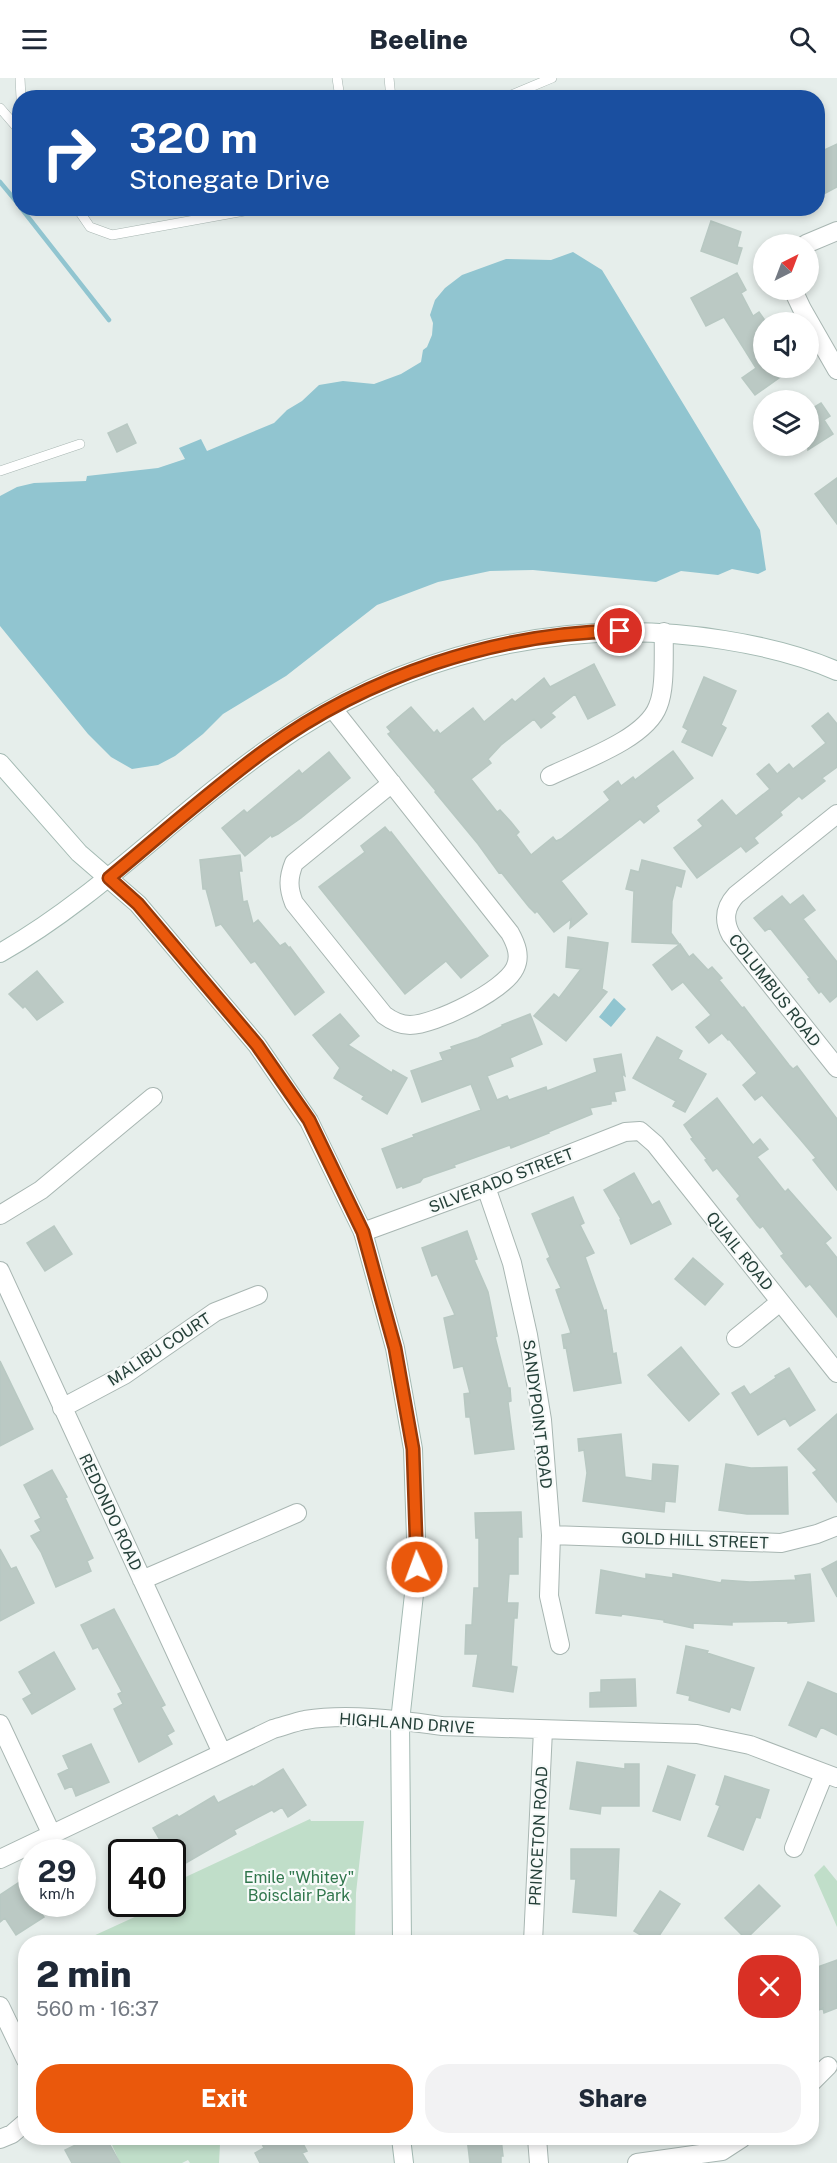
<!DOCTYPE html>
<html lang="en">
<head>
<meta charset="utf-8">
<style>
  :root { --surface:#fff; --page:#f2f2f3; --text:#1f2937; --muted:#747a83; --accent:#ea580c }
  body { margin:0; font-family:"Public Sans",sans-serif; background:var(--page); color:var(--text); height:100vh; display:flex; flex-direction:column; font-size:22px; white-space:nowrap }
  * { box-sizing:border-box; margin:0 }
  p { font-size:20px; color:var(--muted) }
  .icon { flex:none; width:33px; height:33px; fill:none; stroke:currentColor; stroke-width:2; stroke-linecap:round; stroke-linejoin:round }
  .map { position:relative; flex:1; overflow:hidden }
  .panel { position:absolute; left:18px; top:1857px; width:801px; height:210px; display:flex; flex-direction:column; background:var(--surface); border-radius:24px; box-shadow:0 3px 9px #0003 }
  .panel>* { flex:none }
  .top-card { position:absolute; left:12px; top:12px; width:813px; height:126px; border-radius:24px; box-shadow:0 3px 9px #0003; background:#1a4fa0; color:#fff; overflow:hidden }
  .needle { width:39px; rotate:42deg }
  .tools { position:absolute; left:753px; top:156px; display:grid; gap:12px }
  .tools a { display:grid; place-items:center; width:66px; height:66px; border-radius:50%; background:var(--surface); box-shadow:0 3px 9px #0003; font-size:30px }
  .speed { position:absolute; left:18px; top:1761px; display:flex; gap:12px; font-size:30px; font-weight:700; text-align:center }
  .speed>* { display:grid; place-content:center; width:78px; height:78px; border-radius:50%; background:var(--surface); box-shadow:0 3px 9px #0003; line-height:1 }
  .speed small { font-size:15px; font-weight:400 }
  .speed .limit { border:3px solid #111; border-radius:9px; background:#fff; color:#111 }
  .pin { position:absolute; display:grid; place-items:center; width:51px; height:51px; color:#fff; margin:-26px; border:3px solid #fff; border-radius:50%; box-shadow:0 2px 6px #0007 }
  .me { position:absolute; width:66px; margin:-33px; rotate:358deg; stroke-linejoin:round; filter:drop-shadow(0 0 4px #0008) }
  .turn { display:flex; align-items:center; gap:21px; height:126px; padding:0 18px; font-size:27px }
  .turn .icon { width:78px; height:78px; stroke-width:2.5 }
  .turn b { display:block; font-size:42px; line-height:51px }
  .round { display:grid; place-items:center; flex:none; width:63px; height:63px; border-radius:24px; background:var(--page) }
  .summary { display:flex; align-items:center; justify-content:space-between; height:102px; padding:0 18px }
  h1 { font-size:36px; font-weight:800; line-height:45px }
  .action { display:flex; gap:12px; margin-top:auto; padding:12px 18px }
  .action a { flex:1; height:69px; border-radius:24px; background:var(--accent); color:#fff; font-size:24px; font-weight:800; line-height:69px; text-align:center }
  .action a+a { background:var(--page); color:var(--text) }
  header { display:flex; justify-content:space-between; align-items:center; height:78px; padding:0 18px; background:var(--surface); font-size:27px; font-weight:800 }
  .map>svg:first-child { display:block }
  .green { fill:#c0dec9 }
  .water { fill:#91c5d0 }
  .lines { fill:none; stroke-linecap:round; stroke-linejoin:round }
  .stream { stroke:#91c5d0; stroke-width:4.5 }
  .building { fill:#bbc9c4; stroke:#b8c8c2; stroke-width:1.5 }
  .lane-casing { stroke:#a8b6b2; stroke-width:10 }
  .street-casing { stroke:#a8b6b2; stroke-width:20 }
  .secondary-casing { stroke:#a4bab3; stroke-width:20 }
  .lane { stroke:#fff; stroke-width:9 }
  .street { stroke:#fff; stroke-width:18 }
  .secondary { stroke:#fff; stroke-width:18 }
  .route-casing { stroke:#983908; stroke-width:15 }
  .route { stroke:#ea580c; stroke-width:10 }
  .labels { text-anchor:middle; stroke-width:4.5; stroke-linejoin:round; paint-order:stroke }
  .street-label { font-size:16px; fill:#254039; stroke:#f7faf9 }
  .park-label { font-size:16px; fill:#30764c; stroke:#f7faf9 }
</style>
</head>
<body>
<header><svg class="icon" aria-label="menu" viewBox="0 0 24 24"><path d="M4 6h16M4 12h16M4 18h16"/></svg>Beeline<svg class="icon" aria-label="search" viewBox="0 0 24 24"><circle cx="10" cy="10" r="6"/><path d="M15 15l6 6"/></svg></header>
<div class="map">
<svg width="837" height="2085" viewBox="0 0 837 2085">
  <rect width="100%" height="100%" fill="#e6eeeb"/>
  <path class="green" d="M310 1741 311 1743H364L356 1815 355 1864H93L91 1859 163 1826H172L173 1821 184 1816 177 1803Z
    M824 1787 837 1803V1849L814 1797Z
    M109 2060H234L220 2066 219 2085H190L188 2082 182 2085H120Z"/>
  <path class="water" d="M573 174 602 192 760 452 766 492 758 496 732 491 718 497 681 493 656 504 533 492 490 493 438 504 377 527 286 598 223 636 203 656 175 678 158 687 132 691 111 679 88 656 0 548V418L17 409 34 405 86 403 87 398 158 390 185 381 179 370 201 361 207 373 274 345 287 332 302 323 319 307 343 303 374 306 401 296 421 284 423 272 427 269 432 257 433 245 430 237 435 222 445 210 462 197 506 181 551 182Z
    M614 920 626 931 611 949 599 939Z"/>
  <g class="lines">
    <path class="stream" d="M0 104 20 128
      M21 130 109 242"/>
  </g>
  <path class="building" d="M837 66V109L818 119V75Z
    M711 143 741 154 737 169 742 170 737 186 701 173Z
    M737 195 746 212 741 215 753 238 759 234 764 241V290H793L755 317 742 300 756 290 724 239 706 248 691 220Z
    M821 325 830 338 824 342 833 356 808 372V333Z
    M127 346 136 365 117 374 108 355Z
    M837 400V446L815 416Z
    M594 586 615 627 588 641 575 616 551 635 555 639 541 650 534 641 501 667 488 681 491 685 471 701 497 734 500 732 511 744 519 754 516 757 531 777 553 759 556 763 561 761 610 722 604 714 618 703 621 708 633 699 635 702 673 673 693 700 656 728 659 733 644 745 640 741 561 803 587 836 570 850 571 841 554 854 537 833 535 835 529 829 501 794 499 795 478 766 435 714 436 713 388 656 391 654 387 649 411 629 434 655 437 652 440 656 473 630 484 644 512 621 515 624 544 600 550 609Z
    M704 599 736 613 721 647 726 650 712 678 682 664 688 652 683 649Z
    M828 635 837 646V689L822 700 825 703 802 721 799 718 780 734 782 737 754 760 758 765 746 774 741 768 697 800 674 770 703 748 698 742 722 722 736 738 770 711 757 696 769 686 777 696 789 686 793 691 826 665 812 648Z
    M329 674 350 700 301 740 278 756 272 759 271 757 245 778 222 750 244 732 247 735 299 692 302 696Z
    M385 749 390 755 391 754 488 878 461 900 446 883 405 916 319 809 365 774 361 768Z
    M240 777 242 793H239L243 824 247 823 253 846 258 842 280 868 285 865 289 870 290 869 324 914 295 937 255 883 251 885 221 846 216 848 206 811H203L200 782Z
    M642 782 685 793 681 809 676 807 672 823 671 855 679 866 632 864 634 813 626 811 631 792 639 794Z
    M803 817 815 832 803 841 837 884V918L830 924 821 913 819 915 808 901 810 900 770 850 765 853 754 840 782 818 790 827Z
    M568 859 608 865 602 911 607 914 566 963 534 938 554 916 559 920 581 891 566 889Z
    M680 866 689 879 693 876 708 892 712 889 722 900 719 902 742 930 744 929 747 933 789 987 793 991 797 988 837 1041V1112L813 1082 816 1080 800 1061 762 1017 755 1022 743 1007 757 995 729 961 728 962 722 955 709 965 696 949 711 937 683 904 672 912 653 887Z
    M37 893 63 924 37 942 25 928 23 930 9 916Z
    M340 936 359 958 348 967 392 995 393 992 407 1000 387 1036 362 1021 364 1018 334 1000 340 990 313 957Z
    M530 936 542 966 510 980 513 988 487 998 497 1022 507 1018 509 1022 546 1009 547 1013 597 994 594 981 621 976 625 998 622 996 625 1012 614 1014 616 1023H611V1026L590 1030 592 1036 548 1054 549 1055 511 1070 510 1067 454 1087 455 1089 423 1100 420 1104 403 1110 402 1108 397 1110 382 1071 414 1059 413 1057 481 1032 471 1006 422 1024 411 993 443 982 440 975 452 971 451 969 478 960 503 948 502 947Z
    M657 959 682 973 678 981 706 996 685 1034 673 1028 676 1023 633 1000Z
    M717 1020 753 1067 760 1061 768 1071 757 1079 785 1114 788 1111 831 1160 825 1165 837 1180V1239L810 1206 806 1209 781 1178 784 1176 763 1148 760 1150 757 1147 737 1121 740 1118 717 1090 713 1093 705 1082 707 1081 691 1061 693 1060 684 1047Z
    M634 1095 652 1127 659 1123 671 1146 631 1166 620 1142 621 1141 604 1112Z
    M573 1119 584 1145 580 1147 594 1175 585 1179 604 1233 606 1232 613 1276 616 1275 621 1305 574 1313 566 1269 564 1270 562 1257 571 1255 556 1212 561 1210 547 1181 550 1179 532 1136Z
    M54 1148 72 1176 45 1193 27 1165Z
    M467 1153 477 1181 474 1182 488 1214 497 1258 495 1259 508 1310H510L511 1323 508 1324 514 1371 475 1376 470 1339H466L464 1316 470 1315 463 1288 454 1290 444 1240 455 1237 437 1196 432 1198 422 1170Z
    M693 1180 723 1206 705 1227 675 1201Z
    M681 1269 719 1316 689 1343 648 1297Z
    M0 1283 33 1351 0 1368Z
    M789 1290 815 1332 790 1348 785 1340 758 1357 732 1315 744 1308 750 1317 776 1300 775 1298Z
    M837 1336V1424L813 1395 817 1392 798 1371Z
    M621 1356 625 1399 652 1403 653 1386 678 1388 675 1424 665 1423 664 1434 583 1423 587 1395 584 1372 579 1373 578 1361Z
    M726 1386 751 1390 787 1389 788 1436H747L719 1432Z
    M52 1392 67 1419 65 1420 93 1480 87 1483 91 1493 56 1509 41 1474 31 1458 41 1453 35 1443 41 1440 24 1407Z
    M521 1434 522 1459H518V1496H509L507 1525H518L517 1540H514L511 1588 517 1589 513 1614 473 1608 478 1576H465L466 1547H472L474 1510H479V1460H476L475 1435Z
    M0 1471 11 1491 16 1489 34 1525 0 1543Z
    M837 1483V1519L822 1491Z
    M601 1492 646 1501V1496L673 1500V1496L721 1505 722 1502 750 1504 796 1502 795 1498 810 1496 814 1543 788 1545V1543L732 1544V1547L693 1545V1550L664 1544V1542L622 1536 621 1538 596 1535Z
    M114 1531 165 1627 161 1629 174 1653 167 1657 172 1666 139 1684 114 1631 123 1626 118 1616 122 1614 98 1569 93 1571 81 1547Z
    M686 1568 708 1573 707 1575 754 1590 740 1632 731 1629 729 1634 689 1622 690 1618 677 1615Z
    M54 1574 75 1611 32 1636 23 1621 32 1616 19 1594Z
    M635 1601 636 1628 590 1629V1615L601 1614V1602Z
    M808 1604 837 1616V1657L821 1649 816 1659 789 1647Z
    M91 1666 109 1704 76 1718 72 1708 65 1711 58 1696 69 1691 63 1678Z
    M577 1684 625 1691V1686H639V1728H601L600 1736 570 1731Z
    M668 1688 695 1697 680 1742 653 1733Z
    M283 1691 306 1727 288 1739 282 1729 274 1734 272 1732 234 1752 236 1756 172 1793V1774H167L153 1750 177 1737 179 1739 214 1718 218 1725 252 1708 253 1709Z
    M725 1698 769 1712 760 1740 756 1739 743 1772 708 1758 720 1728 716 1726Z
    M571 1771H619L616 1838 573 1834 576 1801H571Z
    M21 1803 32 1820V1826H35L44 1839 16 1857 5 1840 0 1844V1817Z
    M759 1807 780 1828 746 1861 725 1840Z
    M660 1813 680 1826 655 1864H652L634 1853Z
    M837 1882V1930L824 1935 823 1930 812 1935V1891Z
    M90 2060H106L120 2085H72L65 2072Z
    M259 2060H300L307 2073 302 2075 308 2085H260L255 2075 264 2070Z
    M467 2060H501L503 2078H501V2085H470Z"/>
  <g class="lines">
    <g class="lane-casing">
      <path id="lane" d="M20 0 21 20
        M337 0 340 20
        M389 0 391 20
        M504 20 552 0
        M0 30 20 53
        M77 130 90 149 112 157 261 130
        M0 393 80 366"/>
    </g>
    <g class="street-casing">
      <path id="street" d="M806 166 837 153
        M793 212 802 231 837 292
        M333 631 510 855C516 866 521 878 515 890 504 913 434 947 410 947 400 947 392 943 384 937L294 825C288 810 288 800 294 785L392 705
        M550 698C581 683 646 661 658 628 666 609 663 575 664 554
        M837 736 736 817C725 829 723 842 731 857L837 990
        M486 1109 512 1185 528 1257 542 1342 551 1457 549 1518 560 1567
        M0 1137 41 1112 153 1019
        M363 1154 486 1109 625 1054 640 1053 655 1066 837 1295
        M0 1193 222 1675
        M736 1260 780 1224
        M62 1330 124 1297 215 1234 258 1217
        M551 1457 781 1465 817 1456 837 1448
        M142 1502 297 1435
        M0 1646 52 1757
        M794 1770 824 1696
        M0 1781 273 1651C284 1648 295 1644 305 1642 349 1635 398 1642 442 1648L697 1656 750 1667 837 1700
        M533 1864 543 1652
        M0 1928 26 1982
        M812 2004 828 1988
        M537 2060 539 2085
        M0 2061 12 2056 26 2044
        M637 2085 722 2073 742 2060"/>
    </g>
    <g class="secondary-casing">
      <path id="secondary" d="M0 685 79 775 138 826 257 967 309 1043 363 1154 395 1270 413 1371 417 1489 400 1643 402 1864
        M0 875C99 819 176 735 269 670 401 576 564 536 724 562 762 568 801 577 837 593
        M401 2060 404 2085"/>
    </g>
    <use href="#lane" class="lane"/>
    <use href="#street" class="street"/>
    <use href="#secondary" class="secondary"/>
  </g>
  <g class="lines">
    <g class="route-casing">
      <path id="route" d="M417 1489 413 1371 395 1270 363 1154 309 1042 257 967 138 826 109 800C161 757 212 711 267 671 367 598 496 555 620 553"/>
    </g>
    <use href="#route" class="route"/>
  </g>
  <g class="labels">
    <g class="street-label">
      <text transform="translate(775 912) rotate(52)" y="6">COLUMBUS ROAD</text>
      <text transform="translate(501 1102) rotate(-21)" y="6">SILVERADO STREET</text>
      <text transform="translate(740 1173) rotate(51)" y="6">QUAIL ROAD</text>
      <text transform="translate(159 1271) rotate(-33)" y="6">MALIBU COURT</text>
      <text transform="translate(538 1336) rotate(83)" y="6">SANDYPOINT ROAD</text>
      <text transform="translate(111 1434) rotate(65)" y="6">REDONDO ROAD</text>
      <text transform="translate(695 1462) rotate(2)" y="6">GOLD HILL STREET</text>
      <text transform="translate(407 1645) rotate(4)" y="6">HIGHLAND DRIVE</text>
      <text transform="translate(538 1758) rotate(-87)" y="6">PRINCETON ROAD</text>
    </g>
    <g class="park-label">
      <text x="299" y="1805">Emile "Whitey"<tspan x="299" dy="18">Boisclair Park</tspan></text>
    </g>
  </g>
</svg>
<div class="tools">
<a><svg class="needle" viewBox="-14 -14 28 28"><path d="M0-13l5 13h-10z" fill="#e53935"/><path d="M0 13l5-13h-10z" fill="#747a83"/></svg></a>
<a><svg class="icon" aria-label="sound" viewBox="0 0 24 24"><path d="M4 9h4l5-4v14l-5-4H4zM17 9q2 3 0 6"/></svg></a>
<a><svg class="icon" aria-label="layers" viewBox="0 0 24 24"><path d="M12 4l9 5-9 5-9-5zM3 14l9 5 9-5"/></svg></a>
</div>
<div class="speed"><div>29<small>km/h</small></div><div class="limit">40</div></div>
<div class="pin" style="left:620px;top:553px;background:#d93025"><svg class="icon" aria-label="arrive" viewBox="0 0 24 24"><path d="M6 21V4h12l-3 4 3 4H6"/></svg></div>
<svg class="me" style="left:417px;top:1489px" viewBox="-20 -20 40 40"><circle r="17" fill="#ea580c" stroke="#fff" stroke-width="3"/><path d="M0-11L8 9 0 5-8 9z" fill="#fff"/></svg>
<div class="top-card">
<div class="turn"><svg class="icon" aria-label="right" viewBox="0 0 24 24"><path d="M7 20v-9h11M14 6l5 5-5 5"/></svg><div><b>320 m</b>Stonegate Drive</div></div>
</div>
<section class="panel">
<div class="summary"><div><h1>2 min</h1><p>560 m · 16:37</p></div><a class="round" style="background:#d93025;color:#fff"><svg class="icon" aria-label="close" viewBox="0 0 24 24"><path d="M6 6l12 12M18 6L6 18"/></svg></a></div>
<div class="action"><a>Exit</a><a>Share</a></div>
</section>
</div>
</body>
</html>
